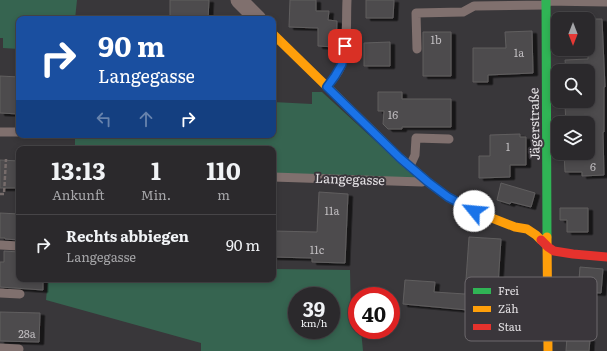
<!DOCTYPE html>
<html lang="de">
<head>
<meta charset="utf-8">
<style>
  :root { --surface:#2b292c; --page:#373538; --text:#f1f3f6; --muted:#a6a6a9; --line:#474548 }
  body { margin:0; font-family:Literata,serif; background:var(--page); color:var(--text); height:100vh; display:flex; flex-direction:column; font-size:15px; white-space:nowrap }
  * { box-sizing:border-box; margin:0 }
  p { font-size:13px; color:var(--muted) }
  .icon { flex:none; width:22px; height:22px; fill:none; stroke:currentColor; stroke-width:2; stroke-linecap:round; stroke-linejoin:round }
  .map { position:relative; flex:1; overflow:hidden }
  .drawer { position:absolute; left:16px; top:146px; width:260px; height:136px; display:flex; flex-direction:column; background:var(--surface); border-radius:8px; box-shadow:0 2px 6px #0003,0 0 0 1px var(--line) }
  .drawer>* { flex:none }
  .guide { position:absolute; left:16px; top:16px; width:260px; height:122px; border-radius:8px; box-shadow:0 2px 6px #0003,0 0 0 1px var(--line); background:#1a4fa0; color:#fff; overflow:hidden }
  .needle { width:26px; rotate:180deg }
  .fabs { position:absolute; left:551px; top:12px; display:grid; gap:8px }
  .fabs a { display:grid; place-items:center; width:44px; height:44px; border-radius:8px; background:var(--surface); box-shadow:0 2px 6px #0003,0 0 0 1px var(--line); font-size:20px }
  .speed { position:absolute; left:288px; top:287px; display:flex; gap:8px; font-size:20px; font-weight:700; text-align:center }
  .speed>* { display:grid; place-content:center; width:52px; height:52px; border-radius:50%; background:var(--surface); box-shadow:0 2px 6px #0003,0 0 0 1px var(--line); line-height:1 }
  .speed small { font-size:10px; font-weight:400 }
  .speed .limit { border:6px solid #d22; background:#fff; color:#111 }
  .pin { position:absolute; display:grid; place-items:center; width:34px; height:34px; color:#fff; margin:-17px; border-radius:8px; box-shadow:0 2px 6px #0006 }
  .me { position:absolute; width:44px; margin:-22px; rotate:298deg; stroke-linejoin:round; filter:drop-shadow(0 0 3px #0008) }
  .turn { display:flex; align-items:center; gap:14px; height:84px; padding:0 16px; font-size:18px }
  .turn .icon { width:52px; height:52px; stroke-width:2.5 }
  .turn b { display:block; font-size:28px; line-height:34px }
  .lanes { display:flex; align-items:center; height:38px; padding:0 16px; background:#0003; justify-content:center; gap:20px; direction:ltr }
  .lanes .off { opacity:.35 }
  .eta { display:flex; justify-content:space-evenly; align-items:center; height:68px; text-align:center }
  .eta b { font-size:24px; font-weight:700; line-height:28px }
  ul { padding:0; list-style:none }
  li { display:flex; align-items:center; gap:12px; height:60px; padding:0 16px; border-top:1px solid var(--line) }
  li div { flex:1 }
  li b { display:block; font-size:15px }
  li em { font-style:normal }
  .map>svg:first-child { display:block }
  .green { fill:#366450; fill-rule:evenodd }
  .building { fill:#4e4c4d; stroke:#605e5f; filter:url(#shadow) }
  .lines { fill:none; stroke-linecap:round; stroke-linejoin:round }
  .path { stroke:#766c6b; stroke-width:2.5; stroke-dasharray:4 2; stroke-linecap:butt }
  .lane { stroke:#80706e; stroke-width:9 }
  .street { stroke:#80706e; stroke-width:17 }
  .fast { stroke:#30b455; stroke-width:9 }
  .slow { stroke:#ff9f0a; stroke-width:9 }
  .jam { stroke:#e5322d; stroke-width:9 }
  .route-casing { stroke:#114b97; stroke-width:10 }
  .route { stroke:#1a73e8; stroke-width:7 }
  .labels { text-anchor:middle; stroke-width:4; stroke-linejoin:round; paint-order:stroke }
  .number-label { font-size:11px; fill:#bebbbe }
  .street-label { font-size:13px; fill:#e3e0e3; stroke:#3a363b }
  .key { fill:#3a363b; stroke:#6d696d; stroke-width:1 }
  .key-label { font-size:11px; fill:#e3e0e3 }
</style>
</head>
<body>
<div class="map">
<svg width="607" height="351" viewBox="0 0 607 351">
  <defs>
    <filter id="shadow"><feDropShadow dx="4.5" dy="2.5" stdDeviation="0" flood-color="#0009"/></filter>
  </defs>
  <rect width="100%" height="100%" fill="#39373a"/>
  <path class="green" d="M0 0H77L75 19H19V49L3 48V38H0Z
    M312 92H322L417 179 273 173V149H75V135H273V102L312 104Z
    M273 269 350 270 351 314 357 315V330H361L363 351H201V343L46 300 48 279H273ZM297 296H331V330H297Z"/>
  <path class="building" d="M170 0H209L208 19H170Z
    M290 0H316V11H329L328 20 337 21 336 47 318 46V28L289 27Z
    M366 0H394L393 18H366Z
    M588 19H602L605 87H604V132H603L604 175 582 176V172H565L564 153H588V123H566L565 105 588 104V71H566L565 60 588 59Z
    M532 31 533 73 488 75V82H473V48H506L505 32Z
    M423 32H451V76H423Z
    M390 42V66H364V43Z
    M0 76 19 77V114L0 113Z
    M378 92H402V99H451V127H402V129H388L383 124 384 111H378Z
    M520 134V137H526V165H510V177L479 178V156H490V135Z
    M0 160 19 161V188H0Z
    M501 183 535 193 531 207 511 202 510 204 497 200Z
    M319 192 348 194 345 263 312 262V258L273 257V231L317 232Z
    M560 208H588V232H567V220H560Z
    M0 213 19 214V240L5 239V238H0Z
    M469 237 501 239 498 286 519 288 517 310 492 308 493 285 492 282 488 279 484 280 482 282 480 307H478V311L403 304 405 280 435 282 434 292 465 294Z
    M4 251 19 252V279H43V290L0 287V262H4Z
    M580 267 603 269 601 293 578 292Z
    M0 312 40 313 39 342 0 341Z
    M567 337 590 339 589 351H566Z"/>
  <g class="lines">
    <path class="path" d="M0 194H4L6 159"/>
    <path class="lane" d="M546 1 607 2
      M417 49 416 13 463 12 474 6 546 5
      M327 87C332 80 340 72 342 63 348 46 346 18 347 0
      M0 132H19
      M410 166 415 155 416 138 449 139
      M273 177 422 182
      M0 245 19 246
      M487 285 486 314 548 317
      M0 293 20 294
      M0 348 19 349"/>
    <path class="street" d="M239 0 258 19"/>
    <path class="fast" d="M546 0 547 237"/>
    <path class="slow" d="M273 34 400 158 428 182 448 197 474 211 515 227 527 229 536 235 541 240
      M547 237 548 351"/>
    <path class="jam" d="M541 240 548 247 554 251 573 254 607 257"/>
  </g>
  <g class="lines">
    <g class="route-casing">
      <path id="route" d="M345 46 342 64 335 76 327 87 400 158 428 182 448 197 474 211"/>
    </g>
    <use href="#route" class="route"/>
  </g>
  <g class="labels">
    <g class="number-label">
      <text x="436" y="44">1b</text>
      <text x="519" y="57">1a</text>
      <text x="393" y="119">16</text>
      <text x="508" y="151">1</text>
      <text x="593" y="171">6</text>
      <text x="332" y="215">11a</text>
      <text x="317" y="254">11c</text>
      <text x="27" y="338">28a</text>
    </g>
    <g class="street-label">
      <text transform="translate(534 124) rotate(-91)" y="5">Jägerstraße</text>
      <text transform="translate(350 179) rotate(2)" y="5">Langegasse</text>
    </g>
  </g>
  <rect x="465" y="277" width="132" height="64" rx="6" class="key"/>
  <rect x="473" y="288" width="18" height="6" fill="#30b455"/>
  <rect x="473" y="306" width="18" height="6" fill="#ff9f0a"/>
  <rect x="473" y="324" width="18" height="6" fill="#e5322d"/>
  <g class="key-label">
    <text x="498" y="295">Frei</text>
    <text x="498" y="313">Zäh</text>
    <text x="498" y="331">Stau</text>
  </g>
</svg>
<div class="fabs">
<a><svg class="needle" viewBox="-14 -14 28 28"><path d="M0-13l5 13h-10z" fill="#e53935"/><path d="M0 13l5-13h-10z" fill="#a6a6a9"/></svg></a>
<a><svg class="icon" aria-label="search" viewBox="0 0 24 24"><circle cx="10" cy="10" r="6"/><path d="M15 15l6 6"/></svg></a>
<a><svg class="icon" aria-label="layers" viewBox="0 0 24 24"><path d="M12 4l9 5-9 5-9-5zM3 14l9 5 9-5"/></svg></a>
</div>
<div class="speed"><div>39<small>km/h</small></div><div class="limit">40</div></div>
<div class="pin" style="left:345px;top:46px;background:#d93025"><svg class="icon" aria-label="arrive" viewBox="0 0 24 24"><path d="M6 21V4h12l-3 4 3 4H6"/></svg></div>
<svg class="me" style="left:474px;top:211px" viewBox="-20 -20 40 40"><circle r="19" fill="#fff"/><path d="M0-13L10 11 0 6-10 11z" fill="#1a73e8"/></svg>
<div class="guide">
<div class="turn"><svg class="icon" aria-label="right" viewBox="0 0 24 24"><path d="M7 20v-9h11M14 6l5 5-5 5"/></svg><div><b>90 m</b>Langegasse</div></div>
<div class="lanes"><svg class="icon off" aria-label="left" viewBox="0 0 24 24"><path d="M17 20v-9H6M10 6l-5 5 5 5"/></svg><svg class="icon off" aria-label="ahead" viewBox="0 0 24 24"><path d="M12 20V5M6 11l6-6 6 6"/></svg><svg class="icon" aria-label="right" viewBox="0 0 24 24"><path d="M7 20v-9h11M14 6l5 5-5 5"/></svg></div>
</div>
<section class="drawer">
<div class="eta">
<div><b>13:13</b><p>Ankunft</p></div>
<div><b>1</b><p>Min.</p></div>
<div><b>110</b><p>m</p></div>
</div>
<ul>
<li><svg class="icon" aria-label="right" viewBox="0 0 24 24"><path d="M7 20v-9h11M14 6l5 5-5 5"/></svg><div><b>Rechts abbiegen</b><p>Langegasse</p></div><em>90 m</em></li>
</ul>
</section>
</div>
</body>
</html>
